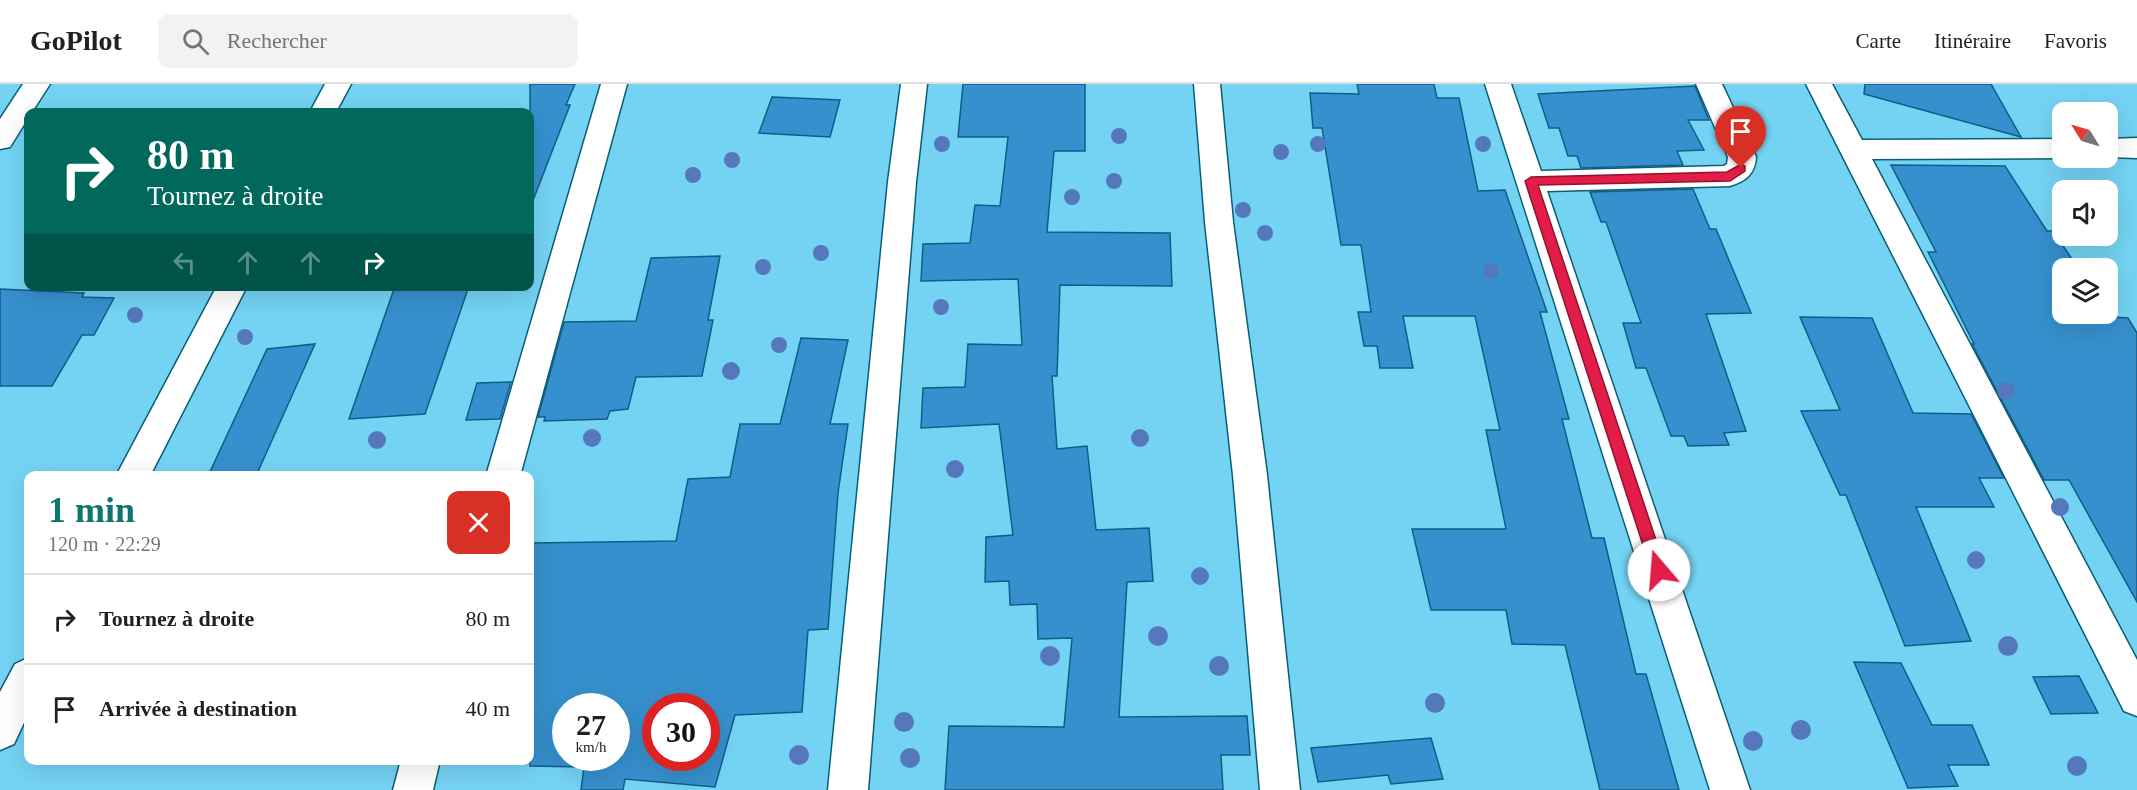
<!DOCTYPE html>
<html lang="fr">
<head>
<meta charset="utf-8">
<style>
  :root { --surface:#fff; --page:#f2f2f2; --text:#202124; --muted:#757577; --line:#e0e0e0; --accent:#0f766e }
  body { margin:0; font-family:"Times New Roman",serif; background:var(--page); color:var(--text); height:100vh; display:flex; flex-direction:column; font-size:22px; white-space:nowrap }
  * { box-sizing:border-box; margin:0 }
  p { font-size:20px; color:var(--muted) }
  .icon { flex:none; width:33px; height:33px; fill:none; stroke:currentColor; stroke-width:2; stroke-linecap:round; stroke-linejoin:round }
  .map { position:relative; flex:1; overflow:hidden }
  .drawer { position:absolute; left:24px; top:387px; width:510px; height:294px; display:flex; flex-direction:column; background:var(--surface); border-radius:12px; box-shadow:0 6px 24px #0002 }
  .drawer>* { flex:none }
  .guide { position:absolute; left:24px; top:24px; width:510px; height:183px; border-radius:12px; box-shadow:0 6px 24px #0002; background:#00695c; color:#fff; overflow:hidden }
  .needle { width:39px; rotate:307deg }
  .controls { position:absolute; left:2052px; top:18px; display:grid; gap:12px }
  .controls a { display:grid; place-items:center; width:66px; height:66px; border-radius:12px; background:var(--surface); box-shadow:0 6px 24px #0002; font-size:30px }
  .speed { position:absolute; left:552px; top:609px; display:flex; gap:12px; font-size:30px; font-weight:700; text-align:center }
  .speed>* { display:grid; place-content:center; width:78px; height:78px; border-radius:50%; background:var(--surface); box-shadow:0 6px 24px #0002; line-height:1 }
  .speed small { font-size:15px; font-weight:400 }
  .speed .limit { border:9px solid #d22; background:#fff; color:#111 }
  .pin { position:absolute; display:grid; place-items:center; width:51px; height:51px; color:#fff; margin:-62px -26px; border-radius:50% 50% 50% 0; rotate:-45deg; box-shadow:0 0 6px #0007 }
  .pin .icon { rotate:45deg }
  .me { position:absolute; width:66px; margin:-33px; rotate:342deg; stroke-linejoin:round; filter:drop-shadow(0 0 4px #0008) }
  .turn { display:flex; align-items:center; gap:21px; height:126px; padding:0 24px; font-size:27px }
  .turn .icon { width:78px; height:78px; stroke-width:2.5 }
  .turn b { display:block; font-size:42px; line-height:51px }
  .lanes { display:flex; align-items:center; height:57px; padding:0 24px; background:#0003; justify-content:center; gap:30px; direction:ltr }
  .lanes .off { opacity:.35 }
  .round { display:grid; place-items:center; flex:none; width:63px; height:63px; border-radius:12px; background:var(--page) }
  .summary { display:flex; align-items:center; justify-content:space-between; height:102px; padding:0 24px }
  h1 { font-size:36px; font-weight:600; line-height:45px; color:var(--accent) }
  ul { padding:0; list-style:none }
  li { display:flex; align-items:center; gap:18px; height:90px; padding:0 24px; border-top:2px solid var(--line) }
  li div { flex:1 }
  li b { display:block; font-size:22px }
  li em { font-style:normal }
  header { display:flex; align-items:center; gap:36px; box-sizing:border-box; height:84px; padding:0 30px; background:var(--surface); border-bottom:2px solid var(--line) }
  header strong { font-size:28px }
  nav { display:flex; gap:33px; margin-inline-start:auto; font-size:21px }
  .search { width:420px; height:54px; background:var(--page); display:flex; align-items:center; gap:15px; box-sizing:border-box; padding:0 21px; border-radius:12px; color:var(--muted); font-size:22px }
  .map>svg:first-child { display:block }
  .building { fill:#3690cd; stroke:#125c8a; stroke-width:1.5; fill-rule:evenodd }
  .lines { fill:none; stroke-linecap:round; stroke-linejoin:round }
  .minor-casing { stroke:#085f75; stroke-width:3 }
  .minor { fill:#fff; fill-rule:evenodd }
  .tree { fill:#5578bd }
  .route { fill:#e11d48; stroke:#92132f; stroke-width:1.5 }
</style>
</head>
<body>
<header>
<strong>GoPilot</strong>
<div class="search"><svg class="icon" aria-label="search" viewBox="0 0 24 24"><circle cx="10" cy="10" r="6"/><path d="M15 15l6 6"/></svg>Rechercher</div>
<nav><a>Carte</a><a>Itinéraire</a><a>Favoris</a></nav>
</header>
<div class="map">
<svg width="2137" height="706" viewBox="0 0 2137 706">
  <rect width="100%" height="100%" fill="#74d3f3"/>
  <path class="building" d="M530 0H575L566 21H570L532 119H530Z
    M963 0H1085V67H1054L1047 148 1170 149 1172 202 1060 201 1057 292H1052L1057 365 1087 362 1096 446 1149 444 1153 497 1127 498 1119 633 1247 632 1250 671H1221L1223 706H945L949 642 1064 643 1072 554 1038 555 1037 520 1010 521 1009 497 985 498 986 453 1013 451 999 340 921 344 923 304 965 303 968 260 1022 261 1018 195 921 197 923 160 970 159 975 121 1000 122 1008 53H958Z
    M1357 0H1434L1437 14H1459L1478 107 1505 106 1547 228H1540L1569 335H1562L1592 454H1604L1636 590H1646L1679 706H1600L1565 561 1512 560 1506 526H1431L1412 445H1506L1486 346H1500L1475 232H1403L1413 284H1380L1377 262H1364L1358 228H1371L1361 161H1341L1322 44H1313L1310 9 1359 10Z
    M1865 0H1991L2021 53 1864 10Z
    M1695 2 1709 36H1688L1704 66 1677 67 1683 81 1581 84 1577 72H1568L1559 44H1549L1538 10Z
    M772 13 840 16 830 53 759 49Z
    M1891 81 2005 82 2047 147H2053L2078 184H2062V230L2108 228 2111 233 2128 234 2137 249V518L2069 396H2044L1972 260H1974L1928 168H1936Z
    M1693 105 1710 145H1716L1751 229 1706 230 1746 347 1724 349 1729 361 1688 362 1684 352H1671L1646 284H1636L1623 239H1641L1606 138H1601L1590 108Z
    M720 172 708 236H713L702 292 636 293 628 325 610 327 607 335 544 337 545 333H538L564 238 636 237 651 174Z
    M395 202H469L425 330 349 335Z
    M0 205 84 209 82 213 114 214 94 251H82L52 302H0Z
    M1800 233 1872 234 1913 329 1971 330 2004 394H1979L1994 423H1916L1971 557 1905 562 1846 411H1840L1801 327 1840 326Z
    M801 254 848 256 830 340H848L838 409 828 545 808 546 802 628 735 631 715 703 625 695 623 706H581L584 683 530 682V459L676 457 688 395 730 393 740 340H780ZM566 622H616V674H566ZM656 622H706V674H656Z
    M315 260 256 392H208L267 265Z
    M511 298 500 335 466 336 477 299Z
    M1854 578 1901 579 1932 641H1972L1989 681H1948L1958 702 1908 704Z
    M2079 592 2098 629 2051 630 2033 593Z
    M1431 654 1443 695 1391 700 1388 691 1318 698 1311 664Z"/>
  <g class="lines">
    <g class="minor-casing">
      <path id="minor" d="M23 0H50L32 28H28V34L10 63 0 65V35Z
        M325 0H351L336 28H310Z
        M601 0H627L520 392H486Z
        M901 0H927L916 98 868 706H828L888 98Z
        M1194 0H1220L1233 138 1267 391 1300 706H1260L1233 391 1205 138Z
        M1485 0H1511L1541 87 1724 82 1727 80 1728 73 1696 0H1722L1756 73C1755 90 1746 97 1730 102L1547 107 1750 706H1710Z
        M1806 0H1832L1862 56 2062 55V74L1872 75 2137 576V632L2124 627Z
        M2137 54V74L2108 73V55Z
        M217 202H247L150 392H116Z
        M28 574V630L14 660 0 666V608L15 580Z
        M401 676H440L433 706H393Z"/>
    </g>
    <use href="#minor" class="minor"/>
  </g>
  <g class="tree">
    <circle cx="1119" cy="52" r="8"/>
    <circle cx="942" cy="60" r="8"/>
    <circle cx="1318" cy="60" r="8"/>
    <circle cx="1483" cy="60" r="8"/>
    <circle cx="1281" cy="68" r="8"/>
    <circle cx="732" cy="76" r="8"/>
    <circle cx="693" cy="91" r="8"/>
    <circle cx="1114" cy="97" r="8"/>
    <circle cx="1072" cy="113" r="8"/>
    <circle cx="1243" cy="126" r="8"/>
    <circle cx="1265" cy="149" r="8"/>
    <circle cx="821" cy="169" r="8"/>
    <circle cx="763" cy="183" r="8"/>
    <circle cx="1491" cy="187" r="8"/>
    <circle cx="941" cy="223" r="8"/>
    <circle cx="135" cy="231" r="8"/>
    <circle cx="245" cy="253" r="8"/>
    <circle cx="779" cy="261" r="8"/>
    <circle cx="731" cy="287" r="9"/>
    <circle cx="2006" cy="307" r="9"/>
    <circle cx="592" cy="354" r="9"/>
    <circle cx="1140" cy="354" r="9"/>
    <circle cx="377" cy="356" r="9"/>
    <circle cx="955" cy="385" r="9"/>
    <circle cx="2060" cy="423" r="9"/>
    <circle cx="1976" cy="476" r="9"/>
    <circle cx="1200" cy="492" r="9"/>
    <circle cx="1158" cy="552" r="10"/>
    <circle cx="2008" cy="562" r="10"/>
    <circle cx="1050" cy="572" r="10"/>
    <circle cx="1219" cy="582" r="10"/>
    <circle cx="1435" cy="619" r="10"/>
    <circle cx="904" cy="638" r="10"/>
    <circle cx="1801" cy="646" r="10"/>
    <circle cx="1753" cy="657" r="10"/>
    <circle cx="799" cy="671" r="10"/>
    <circle cx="910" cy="674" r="10"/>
    <circle cx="2077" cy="682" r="10"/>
  </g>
  <path class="route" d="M1741 80 1745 82V87L1730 97 1538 101 1666 486 1664 490 1659 492 1653 490 1651 486 1525 97 1531 93 1727 88Z"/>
</svg>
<div class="controls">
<a><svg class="needle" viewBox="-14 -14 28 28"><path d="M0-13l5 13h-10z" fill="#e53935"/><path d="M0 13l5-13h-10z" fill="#757577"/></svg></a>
<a><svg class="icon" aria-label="sound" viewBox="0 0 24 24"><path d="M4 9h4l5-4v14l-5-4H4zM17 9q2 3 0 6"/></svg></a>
<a><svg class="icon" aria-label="layers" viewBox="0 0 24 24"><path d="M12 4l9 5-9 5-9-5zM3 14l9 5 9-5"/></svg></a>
</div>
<div class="speed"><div>27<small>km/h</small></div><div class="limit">30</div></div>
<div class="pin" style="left:1741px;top:84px;background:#d93025"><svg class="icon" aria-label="arrive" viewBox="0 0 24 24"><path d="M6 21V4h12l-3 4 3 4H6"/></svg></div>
<svg class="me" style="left:1659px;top:486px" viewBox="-20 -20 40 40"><circle r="19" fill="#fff"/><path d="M0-13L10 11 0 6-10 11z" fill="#e11d48"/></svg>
<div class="guide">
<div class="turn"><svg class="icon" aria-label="right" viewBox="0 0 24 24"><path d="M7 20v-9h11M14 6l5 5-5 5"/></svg><div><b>80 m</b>Tournez à droite</div></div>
<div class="lanes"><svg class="icon off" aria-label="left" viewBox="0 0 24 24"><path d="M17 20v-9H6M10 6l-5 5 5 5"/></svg><svg class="icon off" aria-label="ahead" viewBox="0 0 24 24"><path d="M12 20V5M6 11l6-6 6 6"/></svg><svg class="icon off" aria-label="ahead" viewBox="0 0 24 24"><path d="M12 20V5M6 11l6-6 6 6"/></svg><svg class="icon" aria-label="right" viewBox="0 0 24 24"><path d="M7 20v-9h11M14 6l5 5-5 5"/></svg></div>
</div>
<section class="drawer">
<div class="summary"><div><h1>1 min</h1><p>120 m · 22:29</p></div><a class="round" style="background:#d93025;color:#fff"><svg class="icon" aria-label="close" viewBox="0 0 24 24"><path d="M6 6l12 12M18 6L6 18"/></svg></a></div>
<ul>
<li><svg class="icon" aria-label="right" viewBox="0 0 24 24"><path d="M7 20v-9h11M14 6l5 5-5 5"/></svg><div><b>Tournez à droite</b></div><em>80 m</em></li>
<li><svg class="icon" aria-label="arrive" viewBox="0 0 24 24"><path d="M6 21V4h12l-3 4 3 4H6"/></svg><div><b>Arrivée à destination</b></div><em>40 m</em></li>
</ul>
</section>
</div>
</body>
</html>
